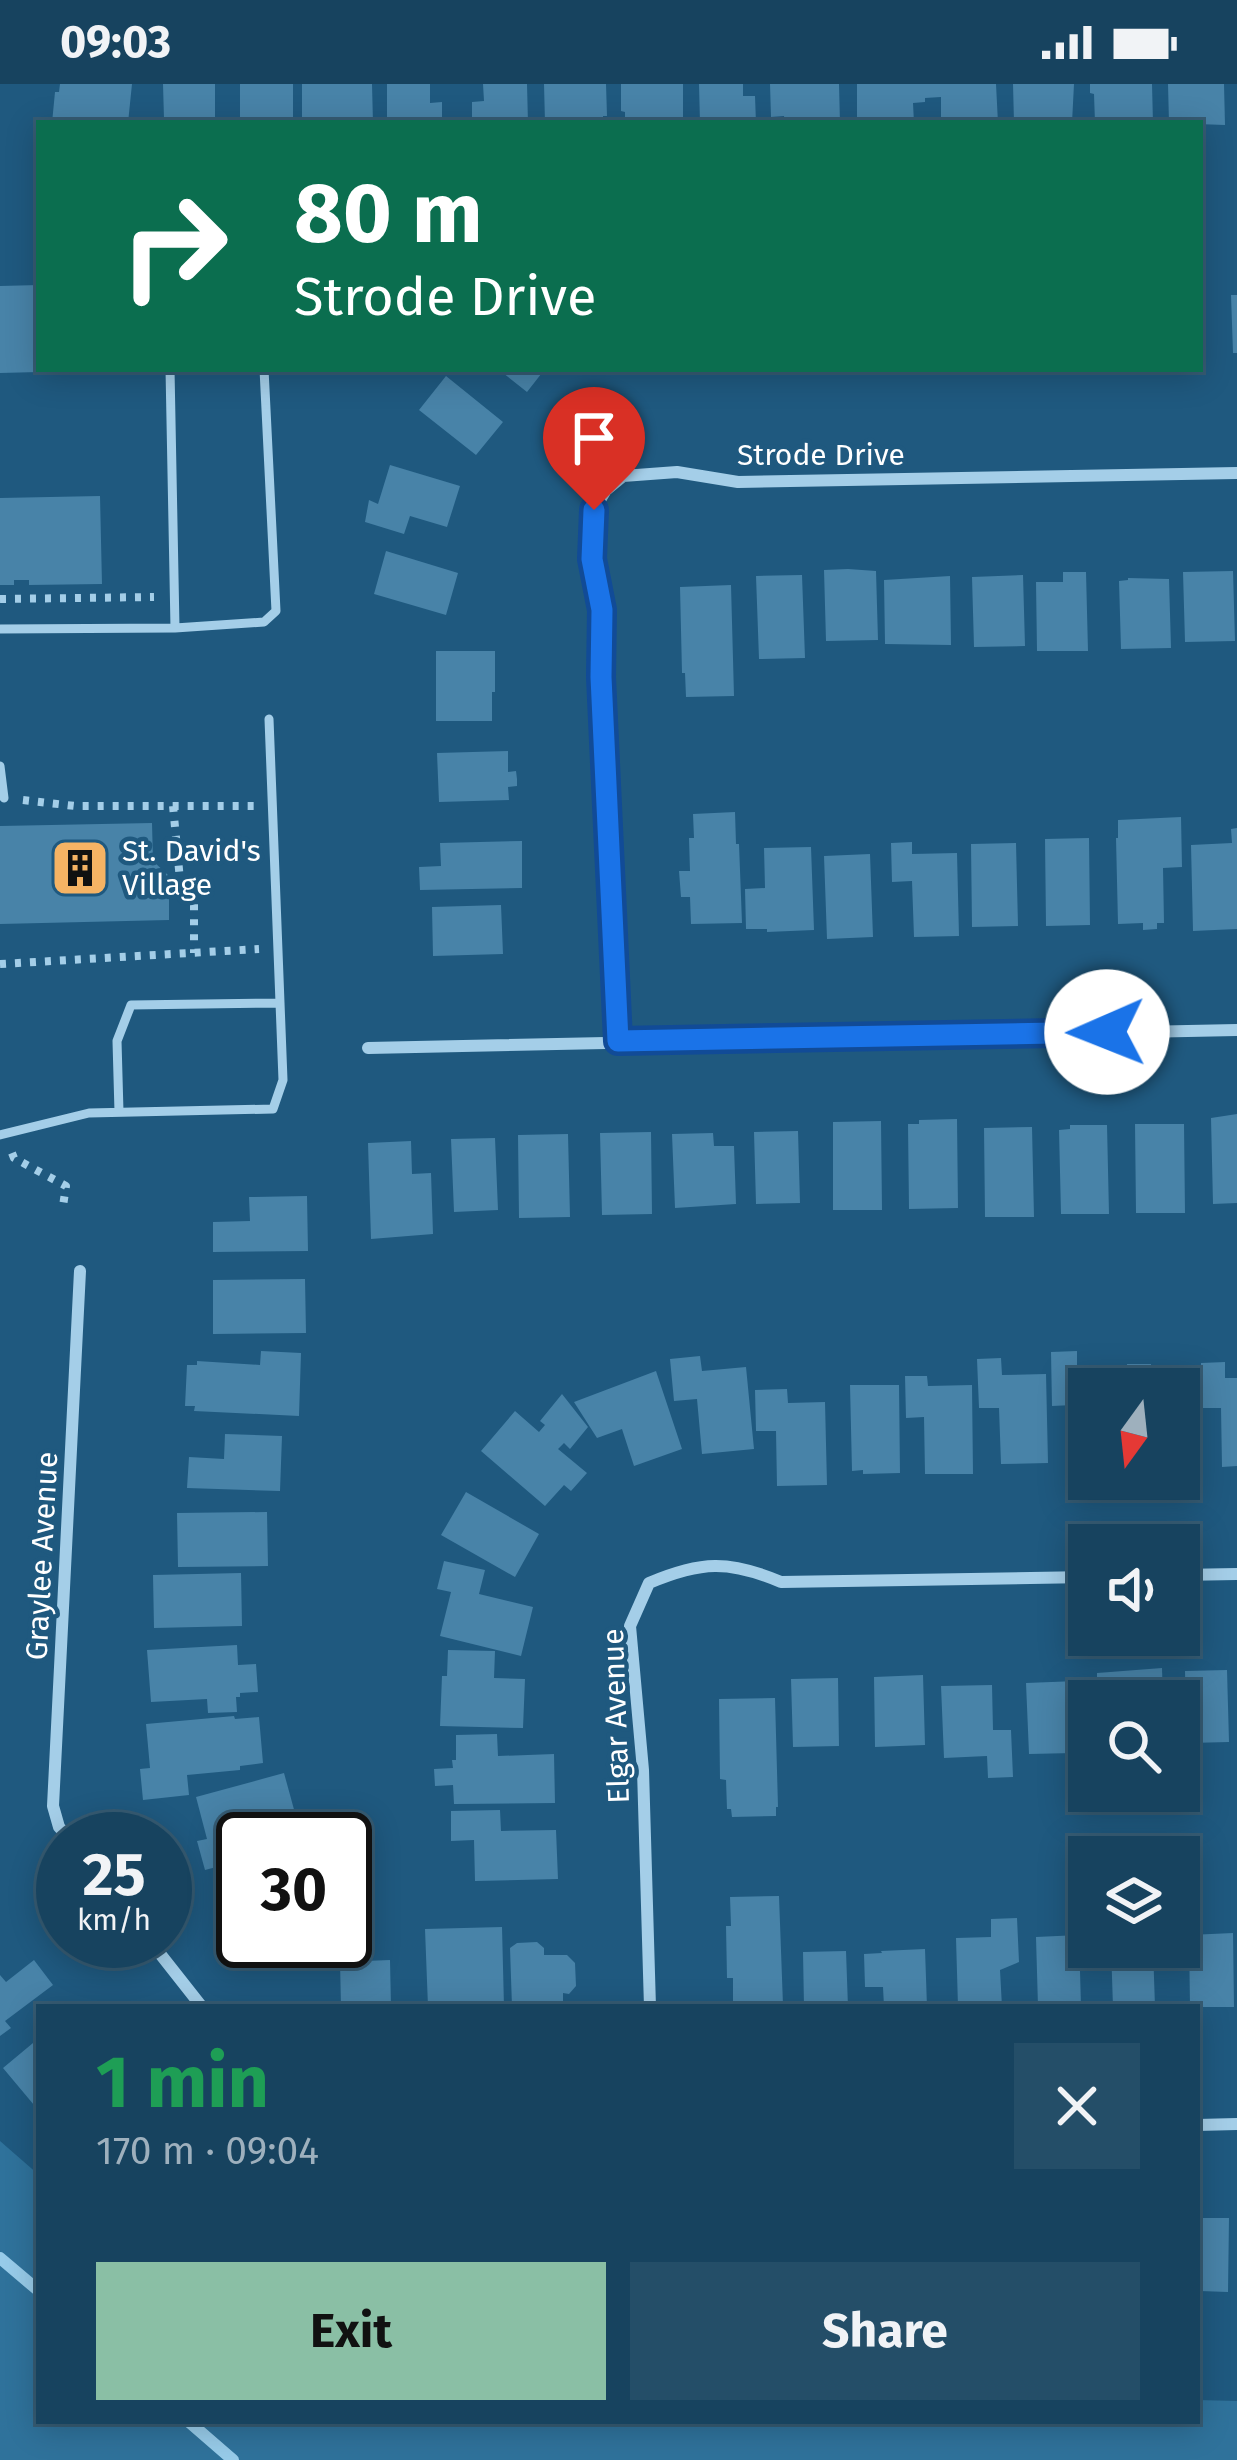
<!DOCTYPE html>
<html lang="en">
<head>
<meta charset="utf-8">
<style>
  :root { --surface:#17435f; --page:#244e68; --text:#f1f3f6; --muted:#9eb0bd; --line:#365c74; --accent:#8abfa5 }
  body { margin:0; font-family:"Fira Sans",sans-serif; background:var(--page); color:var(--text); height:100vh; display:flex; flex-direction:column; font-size:45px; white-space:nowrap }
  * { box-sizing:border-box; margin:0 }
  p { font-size:39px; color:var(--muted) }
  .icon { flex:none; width:66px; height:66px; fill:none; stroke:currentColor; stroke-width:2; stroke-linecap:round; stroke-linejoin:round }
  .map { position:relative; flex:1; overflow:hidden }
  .panel { position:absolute; left:36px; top:1920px; width:1164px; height:420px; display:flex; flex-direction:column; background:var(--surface); border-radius:0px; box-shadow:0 6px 30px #0003,0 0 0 3px var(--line) }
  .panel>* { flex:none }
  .guide { position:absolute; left:36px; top:36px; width:1167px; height:252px; border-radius:0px; box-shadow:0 6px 30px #0003,0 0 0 3px var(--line); background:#0b6e4f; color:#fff; overflow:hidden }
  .needle { width:78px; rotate:195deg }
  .buttons { position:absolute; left:1068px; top:1284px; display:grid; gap:24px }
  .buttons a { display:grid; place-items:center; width:132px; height:132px; border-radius:0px; background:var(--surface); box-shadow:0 6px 30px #0003,0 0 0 3px var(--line); font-size:60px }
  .speed { position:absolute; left:36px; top:1728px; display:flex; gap:24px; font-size:60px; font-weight:700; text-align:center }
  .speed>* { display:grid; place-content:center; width:156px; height:156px; border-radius:50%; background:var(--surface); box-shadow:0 6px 30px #0003,0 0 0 3px var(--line); line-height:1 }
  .speed small { font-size:30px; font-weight:400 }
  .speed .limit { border:6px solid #111; border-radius:18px; background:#fff; color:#111 }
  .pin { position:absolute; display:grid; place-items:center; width:102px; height:102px; color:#fff; margin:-123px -51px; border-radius:50% 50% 50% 0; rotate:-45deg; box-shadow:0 0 12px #0007 }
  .pin .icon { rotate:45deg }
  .me { position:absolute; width:132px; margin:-66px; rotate:269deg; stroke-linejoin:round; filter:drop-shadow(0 0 9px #0008) }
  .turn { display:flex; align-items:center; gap:42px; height:252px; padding:0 60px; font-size:54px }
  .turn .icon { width:156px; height:156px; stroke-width:2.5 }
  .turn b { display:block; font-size:84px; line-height:102px }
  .round { display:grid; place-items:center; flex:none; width:126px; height:126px; border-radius:0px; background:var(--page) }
  .headline { display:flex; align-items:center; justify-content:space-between; height:204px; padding:0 60px }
  h1 { font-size:72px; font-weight:700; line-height:90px; color:#1e9e55 }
  .cta { display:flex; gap:24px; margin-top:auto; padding:24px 60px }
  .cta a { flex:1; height:138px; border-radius:0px; background:var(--accent); color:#111; font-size:48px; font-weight:700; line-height:138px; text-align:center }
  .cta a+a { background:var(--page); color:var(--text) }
  .status { display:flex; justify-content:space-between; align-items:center; height:84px; padding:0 60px; background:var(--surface); direction:ltr }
  .status svg { height:33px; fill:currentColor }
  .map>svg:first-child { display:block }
  .green { fill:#2f729b }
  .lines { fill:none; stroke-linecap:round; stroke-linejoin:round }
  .stream { stroke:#97cbe9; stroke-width:12 }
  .building { fill:#4883a8 }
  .path { stroke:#a4cee8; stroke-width:8; stroke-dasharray:6 9; stroke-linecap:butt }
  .lane { stroke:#a4cee8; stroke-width:9 }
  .street { stroke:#a4cee8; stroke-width:12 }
  .route-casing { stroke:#114b97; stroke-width:30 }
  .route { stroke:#1a73e8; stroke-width:21 }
  .labels { text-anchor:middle; stroke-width:9; stroke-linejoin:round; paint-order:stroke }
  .street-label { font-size:30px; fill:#fff; stroke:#1f597f }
  .poi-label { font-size:30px; fill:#fff; stroke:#1f597f; text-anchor:start }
</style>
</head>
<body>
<div class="status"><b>09:03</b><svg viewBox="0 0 49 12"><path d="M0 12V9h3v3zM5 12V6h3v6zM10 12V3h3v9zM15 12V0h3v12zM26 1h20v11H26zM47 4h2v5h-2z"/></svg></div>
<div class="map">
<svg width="1237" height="2376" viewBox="0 0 1237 2376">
  <rect width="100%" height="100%" fill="#1f597f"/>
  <path class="green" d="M0 2057 39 2091V2337H1197V2316L1237 2317V2376H0Z"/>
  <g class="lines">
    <path class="stream" d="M0 2174 39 2207
      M188 2337 233 2376"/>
  </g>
  <path class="building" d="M60 0H132L128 39H52L55 8H59Z
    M163 0H215V39H169V34L164 35Z
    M240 0H293V39H240Z
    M302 0H372L373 39H302Z
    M387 0H430V19L442 18V39H387Z
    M483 0H527L528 39H472V18L484 17Z
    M544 0H606L607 32H603V39H545Z
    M621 0H683V39H625V28L621 27Z
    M699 0H743V12H755L756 39H700Z
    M770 0H839L840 39H785L784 32 771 33Z
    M857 0H996L998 39H941V13L925 14V18L913 19 914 39H857Z
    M1013 0H1074L1072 39H1014Z
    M1090 0H1152L1153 39H1095L1094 10 1090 9Z
    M1168 0H1224L1225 41 1169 39Z
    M39 201V288L0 289V202Z
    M1231 211H1237V269H1233Z
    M498 285H545L527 308Z
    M446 292 503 338 476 371 419 326Z
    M390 381 460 402 447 443 410 432 404 450 365 438 369 416 378 420Z
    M100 412 102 500 29 501V496H14V501H0V414Z
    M386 467 458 489 446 531 374 510Z
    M848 485 876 487 878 556 826 557 824 486Z
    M1233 487 1235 557 1185 558 1183 488Z
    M1063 488H1086L1088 567H1037L1036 498H1063Z
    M802 491 805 574 759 575 756 492Z
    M1023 491 1025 562 974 563 972 493Z
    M950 492 951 561 885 560 884 496Z
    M1128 494 1169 495 1171 564 1121 565 1119 497 1128 496Z
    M731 501 734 612 686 613 685 589H682L680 503Z
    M436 567H495V608H492V637H436Z
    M508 667V688L516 687 517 695V702L508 703 509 716 439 718 437 669Z
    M735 728 736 760H739L742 839 691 840 690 813H681L679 787H690L689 754H694L693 730Z
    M1181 733 1182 783 1163 784 1164 839H1157V845L1143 846V839L1118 840 1116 754H1118V736Z
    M152 739 153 777 169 792V836L0 840V742Z
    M1237 744V845L1193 847 1191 761 1232 759 1231 745Z
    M1089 754 1090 841 1046 842 1045 755Z
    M522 757V804L420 806 419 783 441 782 440 759Z
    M912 758V770L957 769 959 852 914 853 912 797 892 798 891 759Z
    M1016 759 1018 842 972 843 971 760Z
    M811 763 814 846 767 848V845H746L745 805 765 804 764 764Z
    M870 770 873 853 827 855 824 772Z
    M501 821 503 870 433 872 432 823Z
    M1237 1030V1119L1213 1120 1211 1034Z
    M957 1035 958 1124 909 1125 908 1040H919V1036Z
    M881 1037 882 1126H833V1038Z
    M1135 1040H1184L1185 1129H1136Z
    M1070 1041H1107L1109 1130H1061L1059 1046 1070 1045Z
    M1032 1043 1034 1133H985L984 1044Z
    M798 1047 800 1119 756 1120 754 1048Z
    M651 1048 652 1130 602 1131 600 1049Z
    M713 1049 714 1062H734L736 1120 675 1124 672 1050Z
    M568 1050 570 1133 519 1134 518 1051Z
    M495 1054 498 1126 454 1128 451 1055Z
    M411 1057 412 1090 431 1089 433 1150 371 1155 368 1059Z
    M307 1112 308 1167 213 1168V1138L250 1137 249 1113Z
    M305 1195 306 1249 213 1250V1196Z
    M261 1267 301 1269 299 1332 194 1327 195 1322H185L187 1281H197V1277L260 1281Z
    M1077 1267V1291L1121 1290V1305H1089V1375H1074L1073 1321 1052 1322 1051 1268Z
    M700 1272 702 1287 746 1283 754 1365 702 1370 697 1315 674 1317 670 1275Z
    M1001 1274 1002 1291 1046 1290 1048 1379 1001 1380 999 1324H979L977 1275Z
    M1225 1278V1294H1237V1382L1222 1383 1221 1324H1201V1279Z
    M1127 1280H1151V1295H1193L1195 1383H1179V1305H1128Z
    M656 1287 682 1365 634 1382 622 1345 597 1354 574 1318Z
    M905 1292H927L928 1302 972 1301 973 1390H925L924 1333 906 1334Z
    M850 1301H899L900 1389 863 1390V1386L852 1387Z
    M787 1305 788 1319 825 1318 827 1401 777 1402 776 1347H756L755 1306Z
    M562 1310 588 1343 570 1365 564 1359 558 1365 587 1389 571 1407 564 1401 545 1422 481 1367 515 1327 539 1348 545 1341 540 1337Z
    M225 1350 282 1352 280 1407 187 1404 189 1373 224 1375Z
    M466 1408 539 1450 515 1493 441 1451Z
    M267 1428 268 1482 178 1483 177 1429Z
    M444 1477 485 1486 479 1510 533 1523 521 1572 440 1552 451 1508 437 1505Z
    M241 1489 242 1542 154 1544 153 1491Z
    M237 1561 238 1581 256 1580 258 1608 240 1609V1613H236L237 1628 208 1629 207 1615 151 1618 147 1566Z
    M448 1566 495 1567 494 1594 525 1595 523 1644 440 1642 442 1592H447Z
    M1162 1584 1163 1617H1097V1589Z
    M1227 1586 1229 1658 1190 1659 1191 1682 1179 1683V1640L1186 1639 1185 1587Z
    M923 1591 925 1661 875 1663 874 1593Z
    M838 1594 839 1662 793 1663 791 1595Z
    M1077 1597 1080 1668H1087L1088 1681 1074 1682V1669L1029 1670 1026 1599Z
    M992 1601 993 1646H1011L1013 1693 988 1694 987 1672 944 1674 941 1602Z
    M775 1614 778 1723H776V1732L732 1733 731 1725H727L726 1696 720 1695 719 1615Z
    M234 1632 235 1635 259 1633 263 1679 240 1682V1686L187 1691 189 1711 143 1716 140 1685 150 1684 146 1640Z
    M497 1650 498 1672 554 1670 555 1719 454 1720 453 1701 435 1702 434 1685 453 1684 452 1676H456V1651Z
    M284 1689 298 1740 243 1755V1776L205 1786 197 1757 207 1755 196 1713Z
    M500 1726 501 1747 556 1746 558 1795 475 1797 474 1756 451 1757V1727Z
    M779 1812 783 1921H733V1894H727L726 1842H731L730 1813Z
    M1017 1834 1019 1878 1000 1886 1002 1923H958L956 1854 991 1853V1835Z
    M502 1843 504 1923H428L425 1845Z
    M1233 1849 1234 1923H1190L1189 1851Z
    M1079 1851 1081 1923H1038L1036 1853Z
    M537 1858 544 1864V1871H567L575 1879 576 1902 569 1910 563 1909V1923H512L510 1864 517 1859Z
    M1111 1863H1153L1155 1923H1113Z
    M925 1865 927 1923H884L883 1903H865L864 1870 882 1869 881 1867Z
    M846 1867 848 1923H804L803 1868Z
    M34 1876 53 1901 5 1937 11 1944 0 1952V1891L6 1898Z
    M390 1876 391 1923H341L340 1878Z
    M39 1954V2027L3 1984Z
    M1197 2134H1229L1228 2208 1200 2207 1197 2199Z"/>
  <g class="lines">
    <path class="path" d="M0 515 154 513
      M23 716 75 722H254
      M173 722 180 796 194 808V869
      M0 880 259 865
      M12 1069 14 1074 66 1102 63 1122"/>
    <path class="lane" d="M170 285 175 544
      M0 545 175 544 264 538 276 527 264 285
      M0 682 4 714
      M119 1028 117 957 131 921 280 919
      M0 1051 89 1029 273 1025 283 996 269 635"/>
    <path class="street" d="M618 957 601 593 602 527 592 475 594 426 606 406 623 392 677 388 738 398 1237 389
      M368 964 1237 946
      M1179 1491 1237 1490
      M70 1755 59 1743 53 1722 80 1187
      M150 1857 202 1923
      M650 1923 643 1686 630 1542 649 1499C701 1477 729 1476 781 1498L1089 1493
      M1197 2041 1237 2040"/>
  </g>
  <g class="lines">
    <g class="route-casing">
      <path id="route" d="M594 426 592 475 602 526 601 593 618 957 1107 948"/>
    </g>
    <use href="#route" class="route"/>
  </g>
  <defs>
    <g id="building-square" transform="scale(3)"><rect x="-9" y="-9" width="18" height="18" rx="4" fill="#f5b364" stroke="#1f597f"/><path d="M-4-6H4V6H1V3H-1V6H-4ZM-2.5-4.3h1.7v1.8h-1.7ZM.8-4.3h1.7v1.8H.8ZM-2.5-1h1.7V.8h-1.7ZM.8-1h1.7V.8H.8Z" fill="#111"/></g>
  </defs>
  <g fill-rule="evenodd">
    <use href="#building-square" x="80" y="784"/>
  </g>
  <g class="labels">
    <g class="street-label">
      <text x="821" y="381">Strode Drive</text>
      <text transform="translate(42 1472) rotate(-87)" y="10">Graylee Avenue</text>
      <text transform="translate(616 1632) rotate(-92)" y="10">Elgar Avenue</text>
    </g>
    <g class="poi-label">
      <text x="122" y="777">St. David's<tspan x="122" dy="34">Village</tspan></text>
    </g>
  </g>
</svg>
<div class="buttons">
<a><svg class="needle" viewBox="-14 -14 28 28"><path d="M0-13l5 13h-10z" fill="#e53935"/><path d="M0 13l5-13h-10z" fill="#9eb0bd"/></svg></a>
<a><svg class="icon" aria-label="sound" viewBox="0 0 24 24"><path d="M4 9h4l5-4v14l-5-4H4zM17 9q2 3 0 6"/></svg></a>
<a><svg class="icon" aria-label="search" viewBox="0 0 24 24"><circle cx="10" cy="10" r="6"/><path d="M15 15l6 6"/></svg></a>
<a><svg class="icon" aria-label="layers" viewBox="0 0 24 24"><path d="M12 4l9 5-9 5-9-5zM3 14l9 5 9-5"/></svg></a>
</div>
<div class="speed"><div>25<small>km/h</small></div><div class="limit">30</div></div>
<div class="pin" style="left:594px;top:426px;background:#d93025"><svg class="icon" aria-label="arrive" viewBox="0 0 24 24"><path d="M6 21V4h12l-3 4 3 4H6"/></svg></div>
<svg class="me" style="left:1107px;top:948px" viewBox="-20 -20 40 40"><circle r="19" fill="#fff"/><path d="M0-13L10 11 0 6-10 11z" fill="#1a73e8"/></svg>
<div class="guide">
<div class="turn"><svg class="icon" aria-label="right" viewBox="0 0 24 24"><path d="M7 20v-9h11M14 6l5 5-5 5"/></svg><div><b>80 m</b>Strode Drive</div></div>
</div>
<section class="panel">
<div class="headline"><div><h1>1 min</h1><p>170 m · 09:04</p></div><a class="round"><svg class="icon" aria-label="close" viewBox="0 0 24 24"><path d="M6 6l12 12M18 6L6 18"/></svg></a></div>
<div class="cta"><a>Exit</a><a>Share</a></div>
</section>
</div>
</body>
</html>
